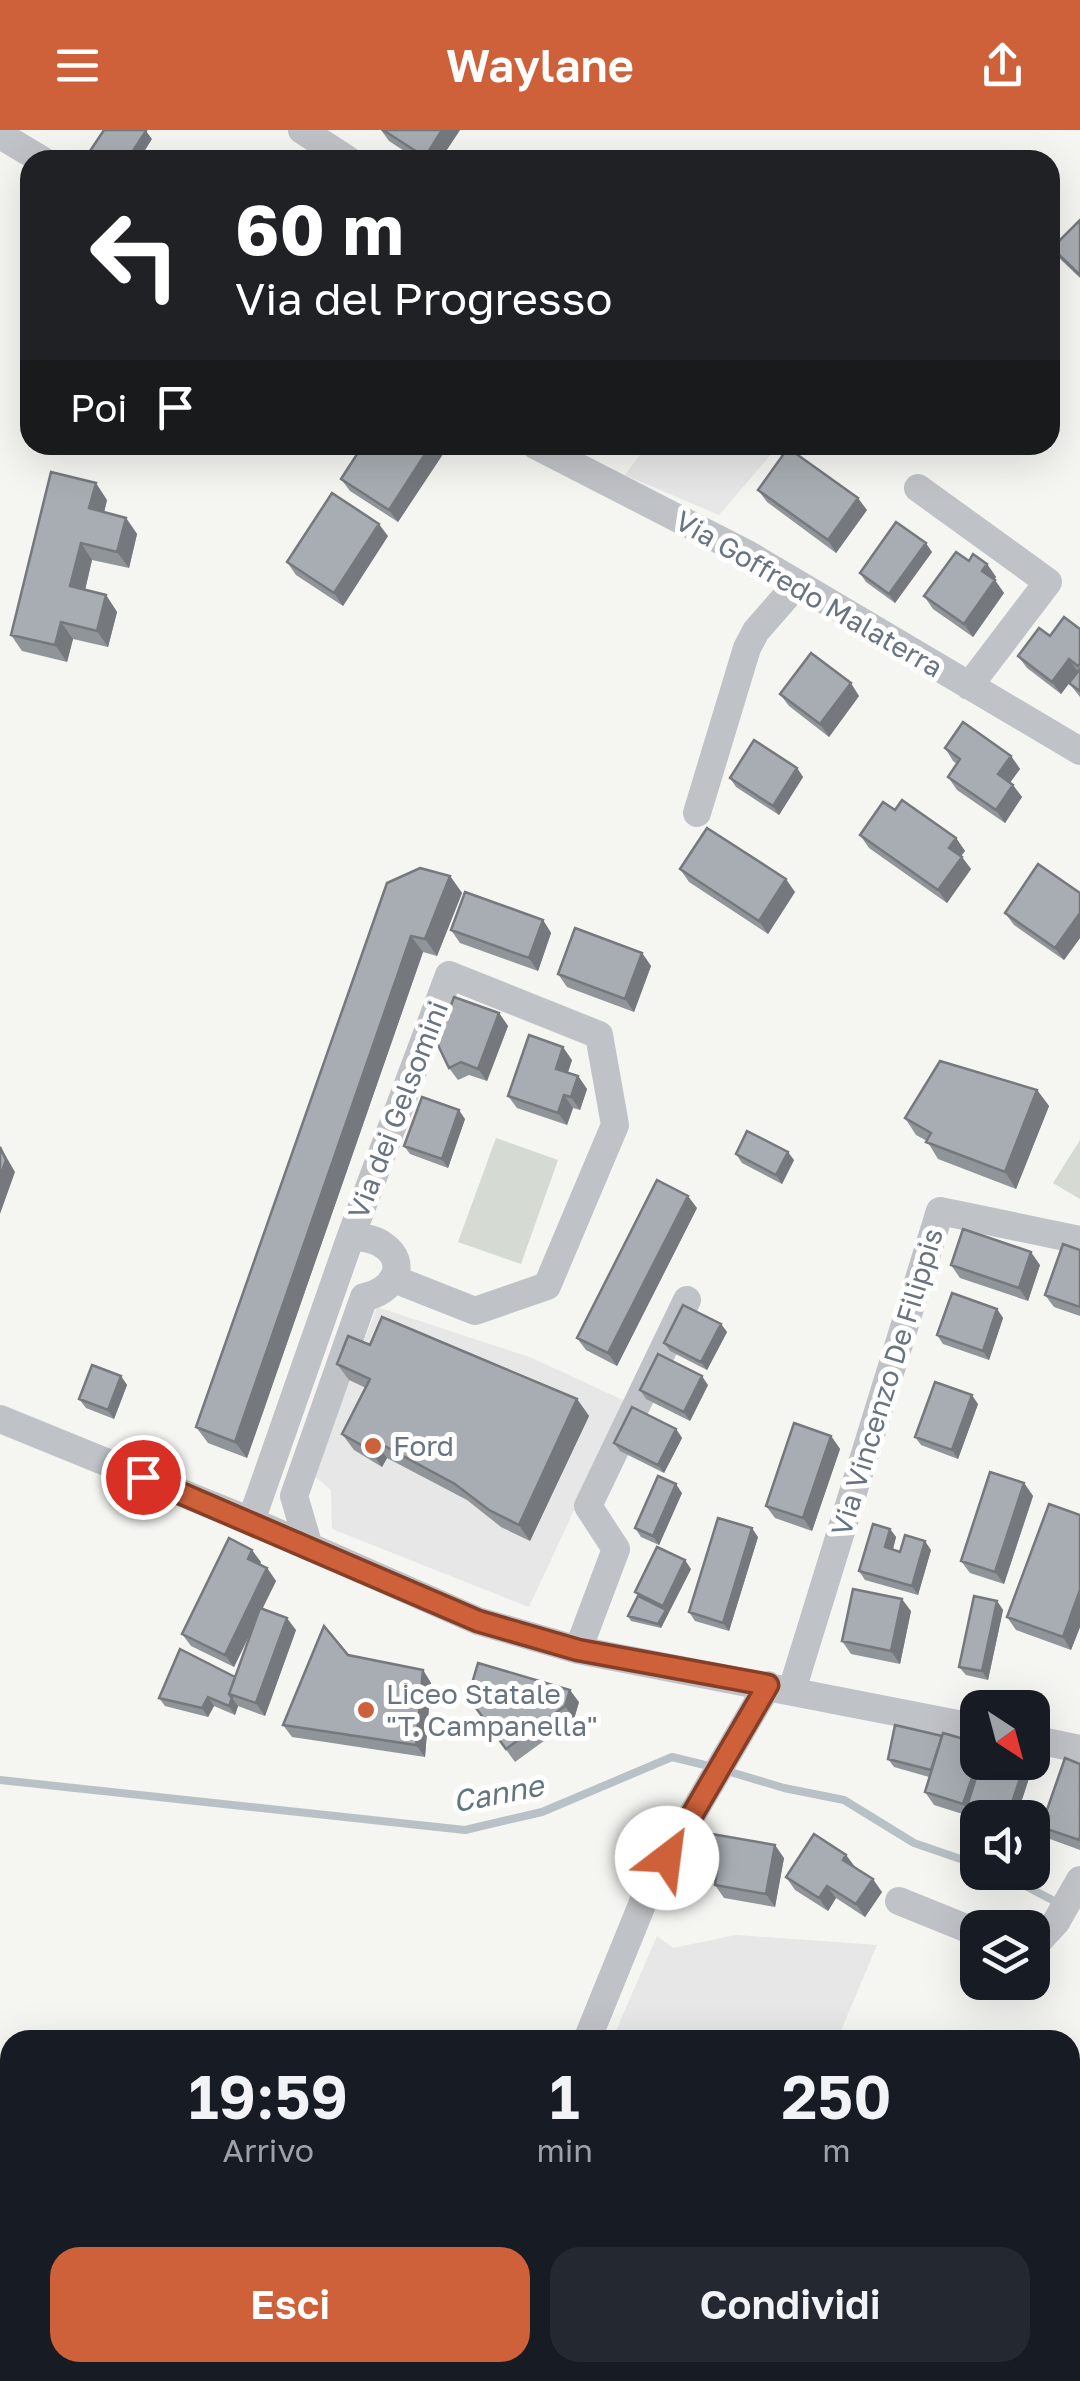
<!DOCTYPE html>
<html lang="it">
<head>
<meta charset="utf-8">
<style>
  :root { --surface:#171b24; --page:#242831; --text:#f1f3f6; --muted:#9ea1a6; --accent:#ce613a }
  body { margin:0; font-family:"Golos Text",sans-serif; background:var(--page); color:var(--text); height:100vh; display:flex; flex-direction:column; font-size:38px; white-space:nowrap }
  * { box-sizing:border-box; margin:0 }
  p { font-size:32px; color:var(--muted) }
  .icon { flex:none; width:55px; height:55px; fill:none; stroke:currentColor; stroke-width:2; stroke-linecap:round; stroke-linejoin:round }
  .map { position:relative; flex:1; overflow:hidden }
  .panel { position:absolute; left:0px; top:1900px; width:1080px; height:352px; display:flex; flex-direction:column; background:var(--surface); border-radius:30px 30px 0 0; box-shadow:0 10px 40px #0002 }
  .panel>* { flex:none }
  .hud { position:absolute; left:20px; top:20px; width:1040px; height:305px; border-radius:30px; box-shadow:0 10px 40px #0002; background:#202124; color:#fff; overflow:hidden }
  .needle { width:65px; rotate:144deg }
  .fabs { position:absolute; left:960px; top:1560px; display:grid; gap:20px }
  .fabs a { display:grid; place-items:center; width:90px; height:90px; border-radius:20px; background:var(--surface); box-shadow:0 10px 40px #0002; font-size:50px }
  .pin { position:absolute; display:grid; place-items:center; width:85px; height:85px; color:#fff; margin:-42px; border:5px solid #fff; border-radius:50%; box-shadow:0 2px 10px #0007 }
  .me { position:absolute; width:110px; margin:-55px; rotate:30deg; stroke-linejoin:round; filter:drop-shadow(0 0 8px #0008) }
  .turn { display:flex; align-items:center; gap:35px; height:210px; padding:0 50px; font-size:45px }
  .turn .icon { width:130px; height:130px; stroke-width:2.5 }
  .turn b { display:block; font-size:70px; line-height:85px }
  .then { display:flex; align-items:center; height:95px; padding:0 50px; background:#0003; gap:20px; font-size:38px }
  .eta { display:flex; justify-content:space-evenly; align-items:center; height:170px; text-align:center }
  .eta b { font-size:60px; font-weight:600; line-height:70px }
  .button { display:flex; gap:20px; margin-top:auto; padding:20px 50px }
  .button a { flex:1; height:115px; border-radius:30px; background:var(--accent); color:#fff; font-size:40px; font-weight:600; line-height:115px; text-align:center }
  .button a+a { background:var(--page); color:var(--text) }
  header { display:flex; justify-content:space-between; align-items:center; height:130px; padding:0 50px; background:var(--accent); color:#fff; font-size:45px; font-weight:600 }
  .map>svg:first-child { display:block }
  .built { fill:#e6e7e6 }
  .green { fill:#d5dad2 }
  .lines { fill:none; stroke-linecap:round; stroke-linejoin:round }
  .stream { stroke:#b8c1c5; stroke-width:8 }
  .minor { stroke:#bfc2c6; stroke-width:28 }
  .wall { fill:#909599 }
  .shaded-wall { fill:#75797d }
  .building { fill:#a7adb2; stroke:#75797d; stroke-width:2.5 }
  .route-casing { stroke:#863f26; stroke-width:25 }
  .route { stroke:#ce613a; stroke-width:18 }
  .poi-dot { fill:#ce613a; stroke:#fff; stroke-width:4 }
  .labels { text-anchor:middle; stroke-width:10; stroke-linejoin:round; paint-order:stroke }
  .street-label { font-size:28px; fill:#687480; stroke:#fff }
  .poi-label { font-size:28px; fill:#687480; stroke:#fff; text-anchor:start }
  .water-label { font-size:30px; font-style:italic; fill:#63757c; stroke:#fff }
</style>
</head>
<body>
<header><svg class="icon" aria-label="menu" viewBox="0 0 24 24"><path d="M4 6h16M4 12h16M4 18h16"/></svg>Waylane<svg class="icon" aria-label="share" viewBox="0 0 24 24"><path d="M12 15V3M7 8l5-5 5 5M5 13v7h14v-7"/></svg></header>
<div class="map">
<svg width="1080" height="2251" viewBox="0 0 1080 2251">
  <rect width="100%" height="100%" fill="#f5f5f2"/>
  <path class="built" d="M647 315H779L719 385 625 345Z
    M377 1177 532 1228 625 1271 529 1477 332 1399 331 1360 313 1345Z
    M736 1805 877 1815 837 1910H612L657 1806 673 1818Z"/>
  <path class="green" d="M496 1008 558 1030 521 1134 458 1112Z
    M1080 1010V1069L1053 1053Z"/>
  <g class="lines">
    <path class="stream" d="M727 1641 784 1658 844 1670 914 1713 978 1735
      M0 1650 465 1700 542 1682 672 1627 713 1637
      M999 1742 1058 1773"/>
    <path class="minor" d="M302 0 348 30
      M0 5 42 30
      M535 315 749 425 1080 621
      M918 358 1048 452 969 556
      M697 683 747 518 756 501 797 454
      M0 1289 251 1391 478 1491 578 1520 978 1598
      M251 1391 351 1106 449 845 599 905 615 995 547 1156 475 1181 394 1149
      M309 1417 294 1366 364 1167C391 1163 411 1134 383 1115 374 1108 362 1108 351 1106
      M578 1520 616 1419 588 1376 687 1170
      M792 1560 940 1081 1080 1110
      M1032 1609 1080 1619
      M899 1771 978 1803
      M1032 1818 1056 1792 1080 1750
      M587 1910 648 1760 768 1555"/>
  </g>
  <path class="wall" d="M381 0H460L440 30H418L389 11Z
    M1080 90V148L1058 127 1052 118Z
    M443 324 398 392 350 361 341 349Z
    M758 360 867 380 836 423 767 372Z
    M107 370 104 382 126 388 137 404 129 438 92 430 85 460 106 465 117 482 108 517 73 509 67 532 22 521 11 505Z
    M388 406 343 476 296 445 287 432Z
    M932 422 895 473 866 452 860 443Z
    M969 431 987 434 996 447 994 450 1004 463 973 507 933 479 924 466Z
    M1080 499V567L1069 553 1061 564 1027 538 1018 526Z
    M780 564 859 566 829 607 789 576Z
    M945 618 1011 626 1020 639 1010 652 1022 667 1005 693 957 660 948 647 957 634 953 631Z
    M797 638 803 647 779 685 736 657 730 648Z
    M895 680 956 708 965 721 961 726 971 739 947 773 869 718 860 705Z
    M680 739 795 762 768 804 689 752Z
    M450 746 462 763 437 826 423 822 247 1328 208 1313 196 1297 387 753Z
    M1080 763V808L1064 830 1014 795 1005 783Z
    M543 790 551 803 538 841 460 813 451 800Z
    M642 823 651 836 634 882 567 857 558 844Z
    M499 883 508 896 487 951 469 945 458 950 449 938Z
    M572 930 568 942 578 946 587 959 580 980 573 978 567 995 517 978 508 966Z
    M1037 960 1049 976 1016 1059 938 1029 927 1011 916 1005 905 988Z
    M465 989 448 1038 410 1024 404 1016Z
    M736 1024 794 1030 782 1054 742 1033Z
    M697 1078 617 1236 586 1220 577 1208Z
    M1080 1120V1186L1054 1177 1045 1165Z
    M951 1135H1040L1028 1171 960 1148Z
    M997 1179 1003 1188 989 1230 943 1214 937 1205Z
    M721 1194 727 1202 707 1240 670 1221 664 1213Z
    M337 1234 577 1269 589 1286 530 1411 501 1397 467 1370 387 1328 382 1337 354 1320 342 1304 366 1258 349 1250Z
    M121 1246 127 1255 114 1289 86 1278 79 1269Z
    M708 1255 690 1291 646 1269 640 1260Z
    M978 1274 958 1329 921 1315 915 1307Z
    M676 1299 682 1308 664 1343 620 1321 614 1313Z
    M831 1306 840 1319 812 1401 775 1388 766 1376Z
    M1024 1353 1033 1366 1004 1454 970 1443 961 1431Z
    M682 1363 659 1415 641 1407 635 1398Z
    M1080 1385V1497L1071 1520 1016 1500 1007 1487Z
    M890 1399 896 1407 893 1420 900 1422 931 1420 918 1465 865 1450 859 1441Z
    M758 1407 729 1501 695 1491 689 1482Z
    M261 1432 260 1435 267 1438 276 1451 262 1479 296 1500 265 1586 238 1576 235 1585 214 1576 208 1587 165 1576 159 1568 235 1547 253 1497 234 1537 191 1516 182 1504Z
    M691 1439 661 1498 631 1491 628 1486 638 1466 635 1462Z
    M997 1471 1003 1480 988 1550 966 1545 959 1537Z
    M911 1481 900 1534 851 1524 842 1511Z
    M348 1525 423 1540 431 1553 425 1627 292 1607 283 1595Z
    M468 1567 579 1572 574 1589 515 1632Z
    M888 1629 978 1632 1031 1642 1016 1688H988L974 1682 972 1687 934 1675 925 1662 929 1647 894 1637Z
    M1080 1634V1720L1050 1709 1041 1697Z
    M846 1725 855 1737 882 1762 865 1787 836 1768 828 1781 795 1760 786 1747Z
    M784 1728 775 1777 724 1768 715 1755 716 1748 710 1740Z"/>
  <path class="shaded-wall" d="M442 0H460L440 30H427L425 27Z
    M146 1 152 9 139 30H127Z
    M431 315H437L443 324 398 392 389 380Z
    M96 353 107 370 101 395 89 378Z
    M858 368 867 380 836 423 828 410Z
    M126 388 137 404 129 438 117 422Z
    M379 394 388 406 343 476 334 463Z
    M81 413 92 430 82 473 70 456Z
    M926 413 932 422 895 473 889 464Z
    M987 434 996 447 991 454 982 441Z
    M995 450 1004 463 973 507 964 494Z
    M106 465 117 482 108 517 97 501Z
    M61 492 73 509 67 532 55 515Z
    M1069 529 1078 542 1061 564 1052 552Z
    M851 553 859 566 829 607 820 594Z
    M1011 626 1020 639 1007 657 998 644Z
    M797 638 803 647 779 685 773 676Z
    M1013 655 1022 667 1005 693 996 680Z
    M956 708 965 721 958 730 949 718Z
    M962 727 971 739 947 773 938 760Z
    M450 746 462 763 437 826 425 809Z
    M786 749 795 762 768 804 759 791Z
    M1080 783V808L1064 830 1055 818Z
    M543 790 551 803 538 841 529 828Z
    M411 806 423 822 247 1328 235 1312Z
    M642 823 651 836 634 882 625 869Z
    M499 883 508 896 487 951 478 939Z
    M563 917 572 930 565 951 556 939Z
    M578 946 587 959 580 980 571 967Z
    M1037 960 1049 976 1016 1059 1005 1042Z
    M564 965 573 978 567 995 558 983Z
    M459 980 465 989 448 1038 442 1029Z
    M0 1016 15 1042 0 1084Z
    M788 1022 794 1030 782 1054 776 1045Z
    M688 1066 697 1078 617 1236 608 1223Z
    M1031 1122 1040 1135 1028 1171 1019 1158Z
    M997 1179 1003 1188 989 1230 983 1221Z
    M721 1194 727 1202 707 1240 701 1232Z
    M121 1246 127 1255 114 1289 108 1280Z
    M702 1246 708 1255 690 1291 684 1282Z
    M972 1265 978 1274 958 1329 952 1320Z
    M577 1269 589 1286 530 1411 519 1395Z
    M676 1299 682 1308 664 1343 658 1335Z
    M831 1306 840 1319 812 1401 803 1388Z
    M375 1311 387 1328 382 1337 370 1320Z
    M1024 1353 1033 1366 1004 1454 995 1442Z
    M676 1354 682 1363 659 1415 653 1406Z
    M752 1398 758 1407 729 1501 723 1493Z
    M890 1399 896 1407 891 1426 885 1417Z
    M925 1411 931 1420 918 1465 912 1456Z
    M252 1420 261 1432 257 1441 248 1429Z
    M685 1430 691 1439 661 1498 658 1494 666 1480 663 1476Z
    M267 1438 276 1451 234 1537 225 1525Z
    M1080 1460V1497L1071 1520 1063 1507Z
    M902 1469 911 1481 900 1534 891 1521Z
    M997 1471 1003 1480 988 1550 982 1541Z
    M287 1488 296 1500 265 1586 256 1573Z
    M423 1540 431 1553 425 1627 416 1615Z
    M570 1560 579 1572 574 1589 565 1576Z
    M208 1567 214 1576 208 1587 202 1578Z
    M232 1568 238 1576 235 1585 229 1576Z
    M978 1632H990L968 1673 974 1682 972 1687 963 1674Z
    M1025 1633 1031 1642 1016 1688H1007Z
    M775 1715 784 1728 775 1777 766 1764Z
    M846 1725 855 1737 843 1730Z
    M873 1749 882 1762 865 1787 856 1774Z
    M827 1756 836 1768 828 1781 819 1768Z"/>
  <path class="building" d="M104 0H145L146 1 127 30H90L86 27Z
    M383 0H442L425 27Z
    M1080 90V145L1052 118Z
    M363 315H431L389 380 341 349Z
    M788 318 858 368 828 410 758 360Z
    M51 342 96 353 89 378 126 388 117 422 81 413 70 456 106 465 97 501 61 492 55 515 11 505Z
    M332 363 379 394 334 463 287 432Z
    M896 392 926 413 889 464 860 443Z
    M956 422 969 431 973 424 987 434 982 441 995 450 964 494 924 466Z
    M1064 487 1080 499V534L1078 536 1069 529 1052 552 1018 526 1039 498 1050 506Z
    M811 523 851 553 820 594 780 564Z
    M1080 539V561L1069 553Z
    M963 592 1011 626 998 644 1013 655 996 680 948 647 960 629 945 618Z
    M754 610 797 638 773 676 730 648Z
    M902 670 956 708 949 718 962 727 938 760 860 705 883 672 895 680Z
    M707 698 786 749 759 791 680 739Z
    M1038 734 1080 763V783L1055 818 1005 783Z
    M420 738 450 746 425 809 411 806 235 1312 196 1297 387 753Z
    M465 762 543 790 529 828 451 800Z
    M575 798 642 823 625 869 558 844Z
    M454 867 499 883 478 939 461 932 449 938 437 913Z
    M529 905 563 917 556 939 578 946 571 967 564 965 558 983 508 966Z
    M940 931 1037 960 1005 1042 926 1012 931 1003 905 988Z
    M422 967 459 980 442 1029 404 1016Z
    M747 1001 788 1022 776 1045 736 1024Z
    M0 1017 6 1030 0 1047Z
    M657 1050 688 1066 608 1223 577 1208Z
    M963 1099 1031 1122 1019 1158 951 1135Z
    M1063 1114 1080 1120V1177L1045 1165Z
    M952 1163 997 1179 983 1221 937 1205Z
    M683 1175 721 1194 701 1232 664 1213Z
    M382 1187 577 1269 519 1395 489 1380 455 1354 375 1311 370 1320 342 1304 370 1249 337 1234 348 1206 370 1215Z
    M658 1224 702 1246 684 1282 640 1260Z
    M92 1235 121 1246 108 1280 79 1269Z
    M935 1252 972 1265 952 1320 915 1307Z
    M632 1277 676 1299 658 1335 614 1313Z
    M794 1293 831 1306 803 1388 766 1376Z
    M990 1342 1024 1353 995 1442 961 1431Z
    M658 1346 676 1354 653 1406 635 1398Z
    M1049 1374 1080 1385V1460L1063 1507 1007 1487Z
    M718 1388 752 1398 723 1493 689 1482Z
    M873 1394 890 1399 885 1417 900 1422 905 1405 925 1411 912 1456 859 1441Z
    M229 1408 252 1420 248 1429 267 1438 225 1525 182 1504Z
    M657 1417 685 1430 663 1476 635 1462Z
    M853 1459 902 1469 891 1521 842 1511Z
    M638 1466 666 1480 658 1494 628 1486Z
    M974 1466 997 1471 982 1541 959 1537Z
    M260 1478 287 1488 256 1573 229 1564Z
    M324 1496 348 1525 423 1540 416 1615 283 1595Z
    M180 1519 235 1547 229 1564 232 1568 229 1576 208 1567 202 1578 159 1568Z
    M478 1533 570 1560 565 1576 506 1619 468 1567Z
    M895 1595 942 1606 931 1640 888 1629Z
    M943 1603 978 1613V1630L963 1674 925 1662Z
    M1065 1628 1080 1634V1706L1079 1710 1041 1697Z
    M981 1632 1025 1633 1007 1688 968 1673Z
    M706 1703 775 1715 766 1764 715 1755 717 1741 710 1740Z
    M814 1704 846 1725 843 1730 873 1749 856 1774 827 1756 819 1768 786 1747Z"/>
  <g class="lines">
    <g class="route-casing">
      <path id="route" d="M143 1347 478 1491 578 1520 768 1555 667 1728"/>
    </g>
    <use href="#route" class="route"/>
  </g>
  <g class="poi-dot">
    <circle cx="373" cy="1316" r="10"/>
    <circle cx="366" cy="1580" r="10"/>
  </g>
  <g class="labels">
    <g class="street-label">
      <text transform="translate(809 464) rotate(30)" y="10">Via Goffredo Malaterra</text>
      <text transform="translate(398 980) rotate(-69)" y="10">Via dei Gelsomini</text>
      <text transform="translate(887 1252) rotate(-73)" y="10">Via Vincenzo De Filippis</text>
    </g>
    <g class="poi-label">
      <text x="393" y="1326">Ford</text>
      <text x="386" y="1574">Liceo Statale<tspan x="386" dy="32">"T. Campanella"</tspan></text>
    </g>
    <g class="water-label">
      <text transform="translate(498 1664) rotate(-11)" y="10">Canne</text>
    </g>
  </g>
</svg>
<div class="fabs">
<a><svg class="needle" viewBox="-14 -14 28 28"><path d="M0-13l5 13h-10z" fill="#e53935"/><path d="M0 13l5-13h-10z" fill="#9ea1a6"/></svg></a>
<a><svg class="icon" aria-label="sound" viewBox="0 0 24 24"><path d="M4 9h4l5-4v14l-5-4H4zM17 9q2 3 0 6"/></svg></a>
<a><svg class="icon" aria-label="layers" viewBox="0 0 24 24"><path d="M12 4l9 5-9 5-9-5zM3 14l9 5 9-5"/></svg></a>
</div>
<div class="pin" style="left:143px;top:1347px;background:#d93025"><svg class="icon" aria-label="arrive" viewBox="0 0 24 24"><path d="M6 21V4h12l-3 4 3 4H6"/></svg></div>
<svg class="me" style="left:667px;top:1728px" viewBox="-20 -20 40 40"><circle r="19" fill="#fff"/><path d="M0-13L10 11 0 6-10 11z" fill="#ce613a"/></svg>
<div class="hud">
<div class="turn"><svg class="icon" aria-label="left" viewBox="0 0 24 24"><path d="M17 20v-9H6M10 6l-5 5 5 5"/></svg><div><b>60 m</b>Via del Progresso</div></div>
<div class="then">Poi<svg class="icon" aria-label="arrive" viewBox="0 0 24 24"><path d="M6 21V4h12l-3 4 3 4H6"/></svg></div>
</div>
<section class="panel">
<div class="eta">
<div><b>19:59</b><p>Arrivo</p></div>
<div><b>1</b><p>min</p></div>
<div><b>250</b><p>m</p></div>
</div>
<div class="button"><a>Esci</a><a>Condividi</a></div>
</section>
</div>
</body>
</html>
